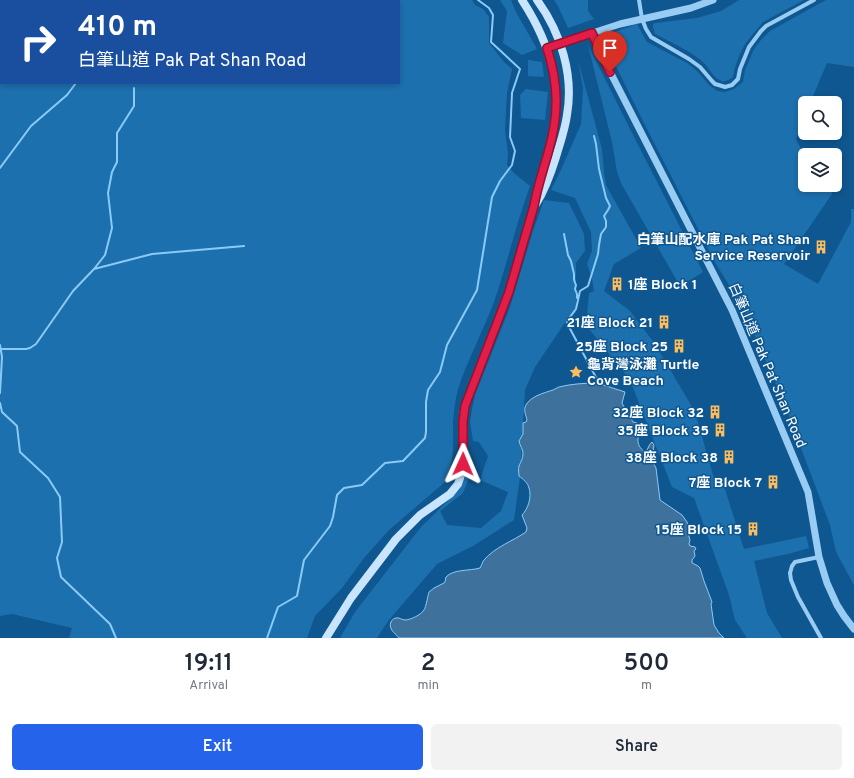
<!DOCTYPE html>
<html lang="en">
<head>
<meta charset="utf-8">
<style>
  :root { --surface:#fff; --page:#f2f2f3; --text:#1f2937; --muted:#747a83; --accent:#2563eb }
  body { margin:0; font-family:Overpass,"Noto Sans TC",sans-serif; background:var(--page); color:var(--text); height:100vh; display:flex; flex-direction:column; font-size:15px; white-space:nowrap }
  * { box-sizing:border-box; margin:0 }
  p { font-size:13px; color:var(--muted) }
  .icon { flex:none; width:22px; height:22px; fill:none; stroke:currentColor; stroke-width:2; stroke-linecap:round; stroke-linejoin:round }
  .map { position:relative; height:638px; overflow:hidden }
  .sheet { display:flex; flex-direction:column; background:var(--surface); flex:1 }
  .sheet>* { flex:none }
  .hud { position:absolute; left:0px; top:0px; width:400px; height:84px; box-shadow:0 2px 6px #0003; background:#1a4fa0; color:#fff; overflow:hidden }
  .fabs { position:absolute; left:798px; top:96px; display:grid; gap:8px }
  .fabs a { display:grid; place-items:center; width:44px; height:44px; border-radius:6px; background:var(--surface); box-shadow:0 2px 6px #0003; font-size:20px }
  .pin { position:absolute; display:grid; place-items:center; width:34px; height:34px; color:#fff; margin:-41px -17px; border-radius:50% 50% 50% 0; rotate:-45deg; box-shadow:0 0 4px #0007 }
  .pin .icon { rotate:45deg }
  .me { position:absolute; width:44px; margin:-22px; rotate:1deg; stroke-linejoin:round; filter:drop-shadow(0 0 3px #0008) }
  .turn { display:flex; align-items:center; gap:14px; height:84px; padding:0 12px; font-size:18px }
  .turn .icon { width:52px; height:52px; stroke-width:2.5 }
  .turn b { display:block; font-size:28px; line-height:34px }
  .eta { display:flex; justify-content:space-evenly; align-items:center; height:68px; text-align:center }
  .eta b { font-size:24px; font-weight:600; line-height:28px }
  .primary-button { display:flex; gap:8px; margin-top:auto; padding:8px 12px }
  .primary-button a { flex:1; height:46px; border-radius:6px; background:var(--accent); color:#fff; font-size:16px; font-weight:600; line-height:46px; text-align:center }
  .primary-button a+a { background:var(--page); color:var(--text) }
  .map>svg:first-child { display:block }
  .green { fill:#1d70ae; fill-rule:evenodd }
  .water { fill:#3e729d; stroke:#8acaf7 }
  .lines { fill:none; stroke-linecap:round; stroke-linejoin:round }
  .stream { stroke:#8acaf7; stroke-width:2 }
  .minor { stroke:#99ccf3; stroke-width:4 }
  .tertiary { stroke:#99ccf3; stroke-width:7 }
  .secondary { stroke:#c8e5fd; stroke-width:8 }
  .route-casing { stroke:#92132f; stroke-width:10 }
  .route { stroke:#e11d48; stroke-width:7 }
  .labels { text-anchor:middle; stroke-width:3; stroke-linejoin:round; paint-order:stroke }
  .poi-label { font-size:14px; font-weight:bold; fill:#fff; stroke:#0f5790; text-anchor:end }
  .street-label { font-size:14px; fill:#fff; stroke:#0f5790 }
</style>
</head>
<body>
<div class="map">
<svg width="854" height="638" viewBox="0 0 854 638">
  <rect width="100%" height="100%" fill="#0f5790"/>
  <path class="green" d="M0 0H472L475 5 483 9 489 17V43L504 62 512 69 507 93 505 130 508 154 507 165 515 174 530 186C516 224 507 264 494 302 483 331 468 359 458 389 455 400 454 411 453 422 453 442 455 464 445 482L389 530 364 558 342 588 315 616 307 638H69L72 628 12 614 0 616ZM1 1H399V83H1Z
    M500 0H511L516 12 537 49 522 55 503 43 507 11Z
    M554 0H588V11L594 19 568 28 558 6Z
    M739 0H804L763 22 753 34 745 44 740 54 735 67 733 77C730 79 726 82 722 81 713 78 710 69 704 63 693 52 670 42 655 34L653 27V24L656 23 697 18 721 11Z
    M826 0H854V67L827 63 810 103H805V115L796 139 805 157V185H833L832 194 784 264 818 284 851 222V209H854V585L836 552 830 525 784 403 742 306 716 264 644 123 611 56 606 35 637 24 647 42 687 63 697 71 709 85 717 91 725 92 734 89 743 82 745 70 754 49 761 40 770 31Z
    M588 45 631 131 703 272 680 286 622 185 617 172 612 142Z
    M528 60 542 62 544 77 528 76Z
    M578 60 602 149 604 172 606 185 641 248 614 264 604 291 630 311 655 344 695 412 715 482 722 480 744 549 806 536 809 548 788 554 754 561 767 613 782 638H747L735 620 729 595 694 498 672 487 630 380 582 320 587 314 589 293 594 291 592 279 587 264 592 251 591 232 575 198 551 190 561 170 581 124 583 88Z
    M526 89 548 92 545 120 521 118 520 95Z
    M544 200 569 203 584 234 585 251 576 263V312L564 324 535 367 525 390 520 477 514 520 473 546 437 564 388 621 377 638H340L355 612 421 527 460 489 464 474 470 475 463 493 440 511 447 525 481 528 501 511 508 492 480 480 488 456 479 442 473 441 470 422 472 409 475 395 510 307 533 231Z"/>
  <path class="water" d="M597 383 625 392 622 403 623 405 633 422 637 423 640 426C639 437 634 444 645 452 649 449 648 445 652 442L654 445 652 461 656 468 660 500 682 515 687 522 689 529V537L690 540 689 544 690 546 695 547 696 549 694 551 695 556 692 560V563L698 566 700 568 704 581 712 602 711 604 714 625 719 633 724 638H399C395 633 388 629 391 622 392 620 394 618 396 618 399 617 402 620 405 620 410 620 421 615 424 610 426 607 428 595 429 592L434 588 444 583 445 582 446 577C453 569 470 571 480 568 482 565 482 562 484 560 495 547 513 541 526 532L527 528 522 515C528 509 532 497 529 488 528 483 523 479 519 476 519 473 518 469 519 466 521 461 523 459 523 453 523 449 520 446 519 441L523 434V423L526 422 527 420C526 415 523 410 526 405 531 396 544 393 553 390 555 389 557 388 559 387 570 384 586 383 597 383Z"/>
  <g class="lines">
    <path class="stream" d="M179 1 181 0
      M0 40H1
      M594 136 596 144 599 169 606 198 610 206 608 210 604 216 606 221V227L601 234 599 245 598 254 588 286 580 291 576 309 567 321 568 325 599 383
      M0 168 31 126 67 95 76 83
      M564 234 568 255 571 261 574 274V280L576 285 575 289 577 294V298
      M94 269 105 255 112 228 108 193 112 172 117 162V133L134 106V88
      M0 345 2 357 0 393
      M1 349H26L30 348 36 344 73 291 94 269 152 254 244 246
      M0 403 2 412 17 426 20 452 48 478 60 497 62 542 57 558 61 577 110 624 116 638
      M267 638 278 607 297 596 304 560 330 526 333 517 337 495 344 488 362 485 385 463 403 461 425 438 426 432V402L428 390 440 372 447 345 477 290 492 197 500 181 512 165 515 151 510 137 512 93 520 69 491 42 493 15 489 8 478 0"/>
    <path class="minor" d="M639 0 642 19 646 29 651 37 689 59 700 67 712 81 715 84 722 86 725 87 732 85 738 79 740 69 749 47 761 31 766 26 814 0
      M819 557 795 562 792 566 790 573 791 580 798 597 821 638"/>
    <path class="tertiary" d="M592 33 603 58 732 310 808 492 819 557 827 583 837 605 844 616 854 629
      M547 48 620 24 691 8 713 0"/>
    <path class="secondary" d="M536 204C545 190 551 173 556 157 560 143 565 130 567 115 574 75 561 33 537 0
      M326 638 351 598 396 539 420 515 450 494 458 484 463 469V415L465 406 509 292 534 207C537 185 545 166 550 145 564 91 552 46 522 0"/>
  </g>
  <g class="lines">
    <g class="route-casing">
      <path id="route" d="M463 464V422L465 406 509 292 534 206C537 188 543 171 548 153 559 116 559 85 547 48L592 33 603 58 610 72"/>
    </g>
    <use href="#route" class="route"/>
  </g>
  <defs>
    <g id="building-bare" transform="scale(1.08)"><path d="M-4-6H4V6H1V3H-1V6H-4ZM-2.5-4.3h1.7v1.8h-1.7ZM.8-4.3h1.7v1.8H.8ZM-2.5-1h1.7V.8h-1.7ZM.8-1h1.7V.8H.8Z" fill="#ffbd5b" stroke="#0f5790" stroke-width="2.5" paint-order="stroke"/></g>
    <g id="sight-bare" transform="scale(1.08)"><path d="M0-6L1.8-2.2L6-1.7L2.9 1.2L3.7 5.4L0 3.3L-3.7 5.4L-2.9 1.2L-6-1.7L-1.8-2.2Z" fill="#ffbd5b" stroke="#0f5790" stroke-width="2.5" paint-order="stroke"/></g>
  </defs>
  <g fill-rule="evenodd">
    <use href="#building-bare" x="821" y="247"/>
    <use href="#building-bare" x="617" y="284"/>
    <use href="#building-bare" x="664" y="322"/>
    <use href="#building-bare" x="679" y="346"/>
    <use href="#sight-bare" x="576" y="372"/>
    <use href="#building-bare" x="715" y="412"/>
    <use href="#building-bare" x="720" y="430"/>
    <use href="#building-bare" x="729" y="457"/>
    <use href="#building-bare" x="773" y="482"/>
    <use href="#building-bare" x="753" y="529"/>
  </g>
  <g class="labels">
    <g class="poi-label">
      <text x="810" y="244">白筆山配水庫 Pak Pat Shan<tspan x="810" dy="16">Service Reservoir</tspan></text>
      <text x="628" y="289" text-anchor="start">1座 Block 1</text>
      <text x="653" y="327">21座 Block 21</text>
      <text x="668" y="351">25座 Block 25</text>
      <text x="587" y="369" text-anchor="start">龜背灣泳灘 Turtle<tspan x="587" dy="16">Cove Beach</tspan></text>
      <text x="704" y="417">32座 Block 32</text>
      <text x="709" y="435">35座 Block 35</text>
      <text x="718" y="462">38座 Block 38</text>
      <text x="762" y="487">7座 Block 7</text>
      <text x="742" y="534">15座 Block 15</text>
    </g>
    <g class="street-label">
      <text transform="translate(768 365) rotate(67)" y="5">白筆山道 Pak Pat Shan Road</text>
    </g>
  </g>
</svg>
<div class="fabs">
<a><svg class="icon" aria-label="search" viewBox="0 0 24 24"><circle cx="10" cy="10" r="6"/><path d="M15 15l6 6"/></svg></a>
<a><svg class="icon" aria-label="layers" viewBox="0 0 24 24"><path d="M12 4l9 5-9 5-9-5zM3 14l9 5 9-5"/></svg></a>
</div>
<div class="pin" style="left:610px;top:72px;background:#d93025"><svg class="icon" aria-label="arrive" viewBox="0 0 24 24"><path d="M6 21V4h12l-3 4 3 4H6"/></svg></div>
<svg class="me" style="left:463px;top:464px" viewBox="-20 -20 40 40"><path d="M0-17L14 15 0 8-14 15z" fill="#e11d48" stroke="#fff" stroke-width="4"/></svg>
<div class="hud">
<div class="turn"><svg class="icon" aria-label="right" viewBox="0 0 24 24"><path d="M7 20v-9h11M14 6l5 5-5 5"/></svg><div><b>410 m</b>白筆山道 Pak Pat Shan Road</div></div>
</div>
</div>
<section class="sheet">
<div class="eta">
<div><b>19:11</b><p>Arrival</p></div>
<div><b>2</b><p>min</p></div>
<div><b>500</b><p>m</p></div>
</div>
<div class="primary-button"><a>Exit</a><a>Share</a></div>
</section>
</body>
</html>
